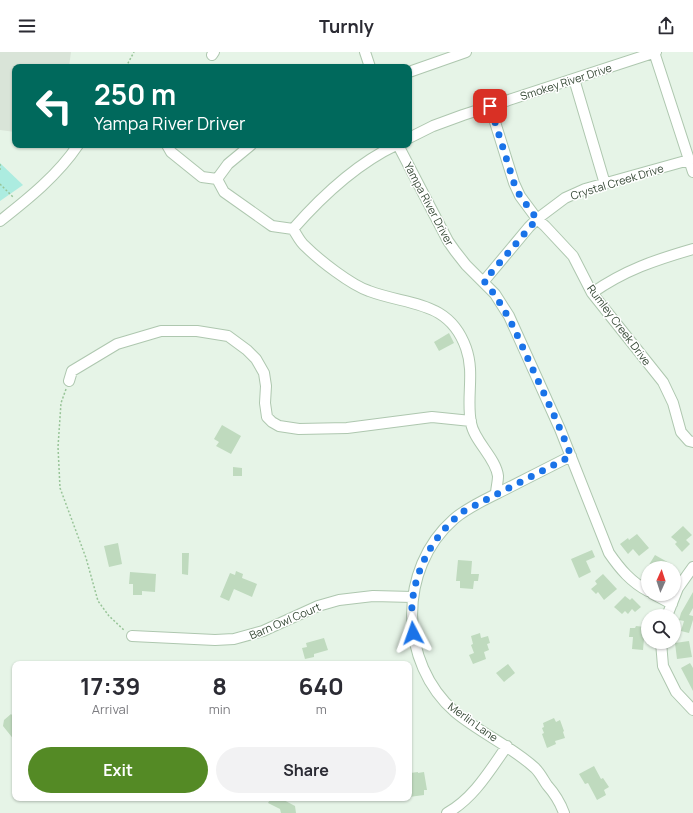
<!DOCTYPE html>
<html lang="en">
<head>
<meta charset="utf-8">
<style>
  :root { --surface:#fff; --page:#f2f2f3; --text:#2b2b33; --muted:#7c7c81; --accent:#548a25 }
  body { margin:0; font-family:Manrope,sans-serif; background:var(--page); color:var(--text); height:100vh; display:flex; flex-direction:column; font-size:15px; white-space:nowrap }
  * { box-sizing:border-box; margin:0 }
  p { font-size:13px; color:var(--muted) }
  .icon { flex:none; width:22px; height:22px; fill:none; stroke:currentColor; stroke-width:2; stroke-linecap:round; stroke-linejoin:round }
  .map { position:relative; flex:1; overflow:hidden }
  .details { position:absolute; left:12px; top:609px; width:400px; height:140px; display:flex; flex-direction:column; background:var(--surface); border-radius:8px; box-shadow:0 1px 3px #0004 }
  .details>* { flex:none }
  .guide { position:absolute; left:12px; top:12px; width:400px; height:84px; border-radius:8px; box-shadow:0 1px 3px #0004; background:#00695c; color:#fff; overflow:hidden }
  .needle { width:26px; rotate:3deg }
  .controls { position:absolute; left:641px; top:509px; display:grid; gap:8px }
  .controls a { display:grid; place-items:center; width:40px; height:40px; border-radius:50%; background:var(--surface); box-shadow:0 1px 3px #0004; font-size:20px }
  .pin { position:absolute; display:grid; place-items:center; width:34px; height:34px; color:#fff; margin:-17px; border-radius:8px; box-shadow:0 2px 6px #0006 }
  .me { position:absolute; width:44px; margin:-22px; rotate:356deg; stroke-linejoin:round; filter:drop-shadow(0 0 3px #0008) }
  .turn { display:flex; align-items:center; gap:14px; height:84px; padding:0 16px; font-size:18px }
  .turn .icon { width:52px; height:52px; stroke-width:2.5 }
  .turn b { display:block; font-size:28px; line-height:34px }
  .eta { display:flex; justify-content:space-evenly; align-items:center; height:68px; text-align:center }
  .eta b { font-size:24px; font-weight:700; line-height:28px }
  .action { display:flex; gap:8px; margin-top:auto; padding:8px 16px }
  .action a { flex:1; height:46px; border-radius:24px; background:var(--accent); color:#fff; font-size:16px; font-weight:700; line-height:46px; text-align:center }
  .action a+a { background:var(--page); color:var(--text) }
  header { display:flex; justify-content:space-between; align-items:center; height:52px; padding:0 16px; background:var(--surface); font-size:18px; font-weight:700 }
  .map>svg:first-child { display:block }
  .industrial { fill:#d9e4d8 }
  .green { fill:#acece0 }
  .building { fill:#bfdabe }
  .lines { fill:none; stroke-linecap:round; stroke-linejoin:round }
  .minor-casing { stroke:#aec7af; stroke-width:12 }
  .path { stroke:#98c498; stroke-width:1.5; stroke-dasharray:2 2; stroke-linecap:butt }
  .minor { stroke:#fff; stroke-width:10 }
  .route { stroke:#1a73e8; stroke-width:7; stroke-dasharray:0 12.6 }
  .labels { text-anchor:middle; stroke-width:3; stroke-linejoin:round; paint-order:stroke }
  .street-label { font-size:11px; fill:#354835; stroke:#fff }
</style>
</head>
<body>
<header><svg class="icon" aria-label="menu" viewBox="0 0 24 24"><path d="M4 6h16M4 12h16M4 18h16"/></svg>Turnly<svg class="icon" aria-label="share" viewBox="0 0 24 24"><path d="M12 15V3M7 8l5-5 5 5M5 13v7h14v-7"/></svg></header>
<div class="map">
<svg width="693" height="761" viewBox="0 0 693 761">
  <rect width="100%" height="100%" fill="#e6f4e7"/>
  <path class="industrial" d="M0 0H71L69 15H15V80L0 78Z"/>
  <path class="green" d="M0 111 23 133 0 149Z"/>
  <path class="building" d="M449 281 454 291 439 299 434 290Z
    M222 373 241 384 231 402 216 394 219 390 214 387Z
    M233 415 242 416V424H233Z
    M683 474 692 483 686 488 690 492 682 500 675 492 677 490 671 485Z
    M637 482 649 496 639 504 633 497 628 502 620 492 628 486 629 488Z
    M118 491 122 512 109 515 104 494Z
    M592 498 595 505 586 509 591 520 579 526 571 507Z
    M182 501H189L188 523 182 522Z
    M655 503 671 512 668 516H647Z
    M458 508 472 509 471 522H479L478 529H474L473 537 460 536V529H456Z
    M236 519 243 522 242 526 257 532 252 545 234 537 229 549 220 545 230 521 235 523Z
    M130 520 156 522 155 540 142 539V543H133V532H129Z
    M603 522 617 537 604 548 598 540 596 542 591 537 597 532 595 529Z
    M693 540V556L689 563 693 564V568L689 581 681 579 684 569 679 568 681 561Z
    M625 544 630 548 632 546 641 555 635 560 632 557 628 562 625 559 622 562 614 555Z
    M636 574 645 575 643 598 632 597 633 585H629L630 576H635Z
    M480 581 481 586 488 584 490 591 487 592 489 598 484 600 486 607 473 612 469 603 474 601 471 593 473 592 471 584Z
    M324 586 328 598 314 602V605L305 607 302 596 307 595 306 591Z
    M689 589 692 605 677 607 675 591Z
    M690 611 693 616V639L681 616Z
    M508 612 515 621 504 630 496 621Z
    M11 662 15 666V689L3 674 4 668Z
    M554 666 556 670 560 668 564 679 563 680 565 686 555 689 556 692 547 696 542 682 544 681 542 676 544 675 543 671Z
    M594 714 601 727 603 726 609 735 604 738 606 743 597 748 588 731 585 732 579 722Z
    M418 720V721L424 720 427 738H424V743L409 745V724H411L410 721Z
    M271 746H280L295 754 296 761H281L280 757 268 751Z"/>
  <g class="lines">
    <g class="minor-casing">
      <path id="minor" d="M365 0 370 15
        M654 0 693 120
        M212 3 214 0
        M409 20 466 0
        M574 27 605 132
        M490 54 514 131 520 144 537 167 545 174 573 204 592 241 663 330 673 351 681 380 689 389 693 390
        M409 86 433 74 463 63 656 0
        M167 93 171 100 202 125 217 127 224 140 272 174 293 177C297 183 300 190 305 194 319 208 351 233 369 239 409 254 449 248 466 296 475 321 466 346 471 371 474 389 496 406 498 424 498 430 496 437 496 442
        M398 93 448 189 455 199 466 213 495 242 509 264 560 377 609 501C620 517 631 530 648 539
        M217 127 228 112 251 93
        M0 169C28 147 58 123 78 93
        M293 177C322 144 356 112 396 93
        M484 229 529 175 537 167 565 146 585 137 689 108
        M592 241C625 218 655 208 693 197
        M69 329 72 319 117 292 161 279H197L228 284 247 298 256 307 264 321 266 334 265 351 267 365 272 370 279 374 299 377 347 376 432 365 471 369
        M653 542 672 552
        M667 564 678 536 693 515
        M132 584 215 588 234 587 263 579 318 554 339 548 373 544 413 545
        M661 590 663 614 676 640 693 658
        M447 761C474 746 490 718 507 694
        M564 761C560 750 555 742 547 733 543 727 540 721 535 716 511 694 480 681 455 660 399 611 397 517 454 467 469 454 489 446 506 437 528 426 549 415 571 404"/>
    </g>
    <path class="path" d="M126 15 134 0
      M0 112V118
      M0 132 14 146
      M66 337 61 351 58 395 60 436 86 506 98 549 109 564 125 579"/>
    <use href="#minor" class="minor"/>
  </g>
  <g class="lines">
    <path class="route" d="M413 581C406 534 427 487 464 459L571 404C560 375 547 348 534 320 519 288 507 256 484 229L537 167 520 144 514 131 490 54"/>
  </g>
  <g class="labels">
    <g class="street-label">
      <text transform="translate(566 30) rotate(-18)" y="4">Smokey River Drive</text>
      <text transform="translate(617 130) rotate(-17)" y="4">Crystal Creek Drive</text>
      <text transform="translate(429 152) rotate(62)" y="4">Yampa River Driver</text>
      <text transform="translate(619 273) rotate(53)" y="4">Rumley Creek Drive</text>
      <text transform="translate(285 569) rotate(-23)" y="4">Barn Owl Court</text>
      <text transform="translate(473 670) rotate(36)" y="4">Merlin Lane</text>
    </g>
  </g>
</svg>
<div class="controls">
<a><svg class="needle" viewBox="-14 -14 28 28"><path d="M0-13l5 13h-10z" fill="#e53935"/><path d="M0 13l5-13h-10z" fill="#7c7c81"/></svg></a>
<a><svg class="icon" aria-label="search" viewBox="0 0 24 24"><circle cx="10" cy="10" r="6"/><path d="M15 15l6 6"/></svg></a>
</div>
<div class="pin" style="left:490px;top:54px;background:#d93025"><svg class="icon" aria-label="arrive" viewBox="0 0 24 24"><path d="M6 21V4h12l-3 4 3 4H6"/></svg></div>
<svg class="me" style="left:413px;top:581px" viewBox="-20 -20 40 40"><path d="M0-17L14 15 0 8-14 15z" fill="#1a73e8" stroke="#fff" stroke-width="4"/></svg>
<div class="guide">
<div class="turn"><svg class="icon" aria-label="left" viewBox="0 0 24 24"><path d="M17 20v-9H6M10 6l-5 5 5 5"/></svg><div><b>250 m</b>Yampa River Driver</div></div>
</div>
<section class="details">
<div class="eta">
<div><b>17:39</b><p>Arrival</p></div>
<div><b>8</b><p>min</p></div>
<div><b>640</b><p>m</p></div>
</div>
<div class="action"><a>Exit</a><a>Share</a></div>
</section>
</div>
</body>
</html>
